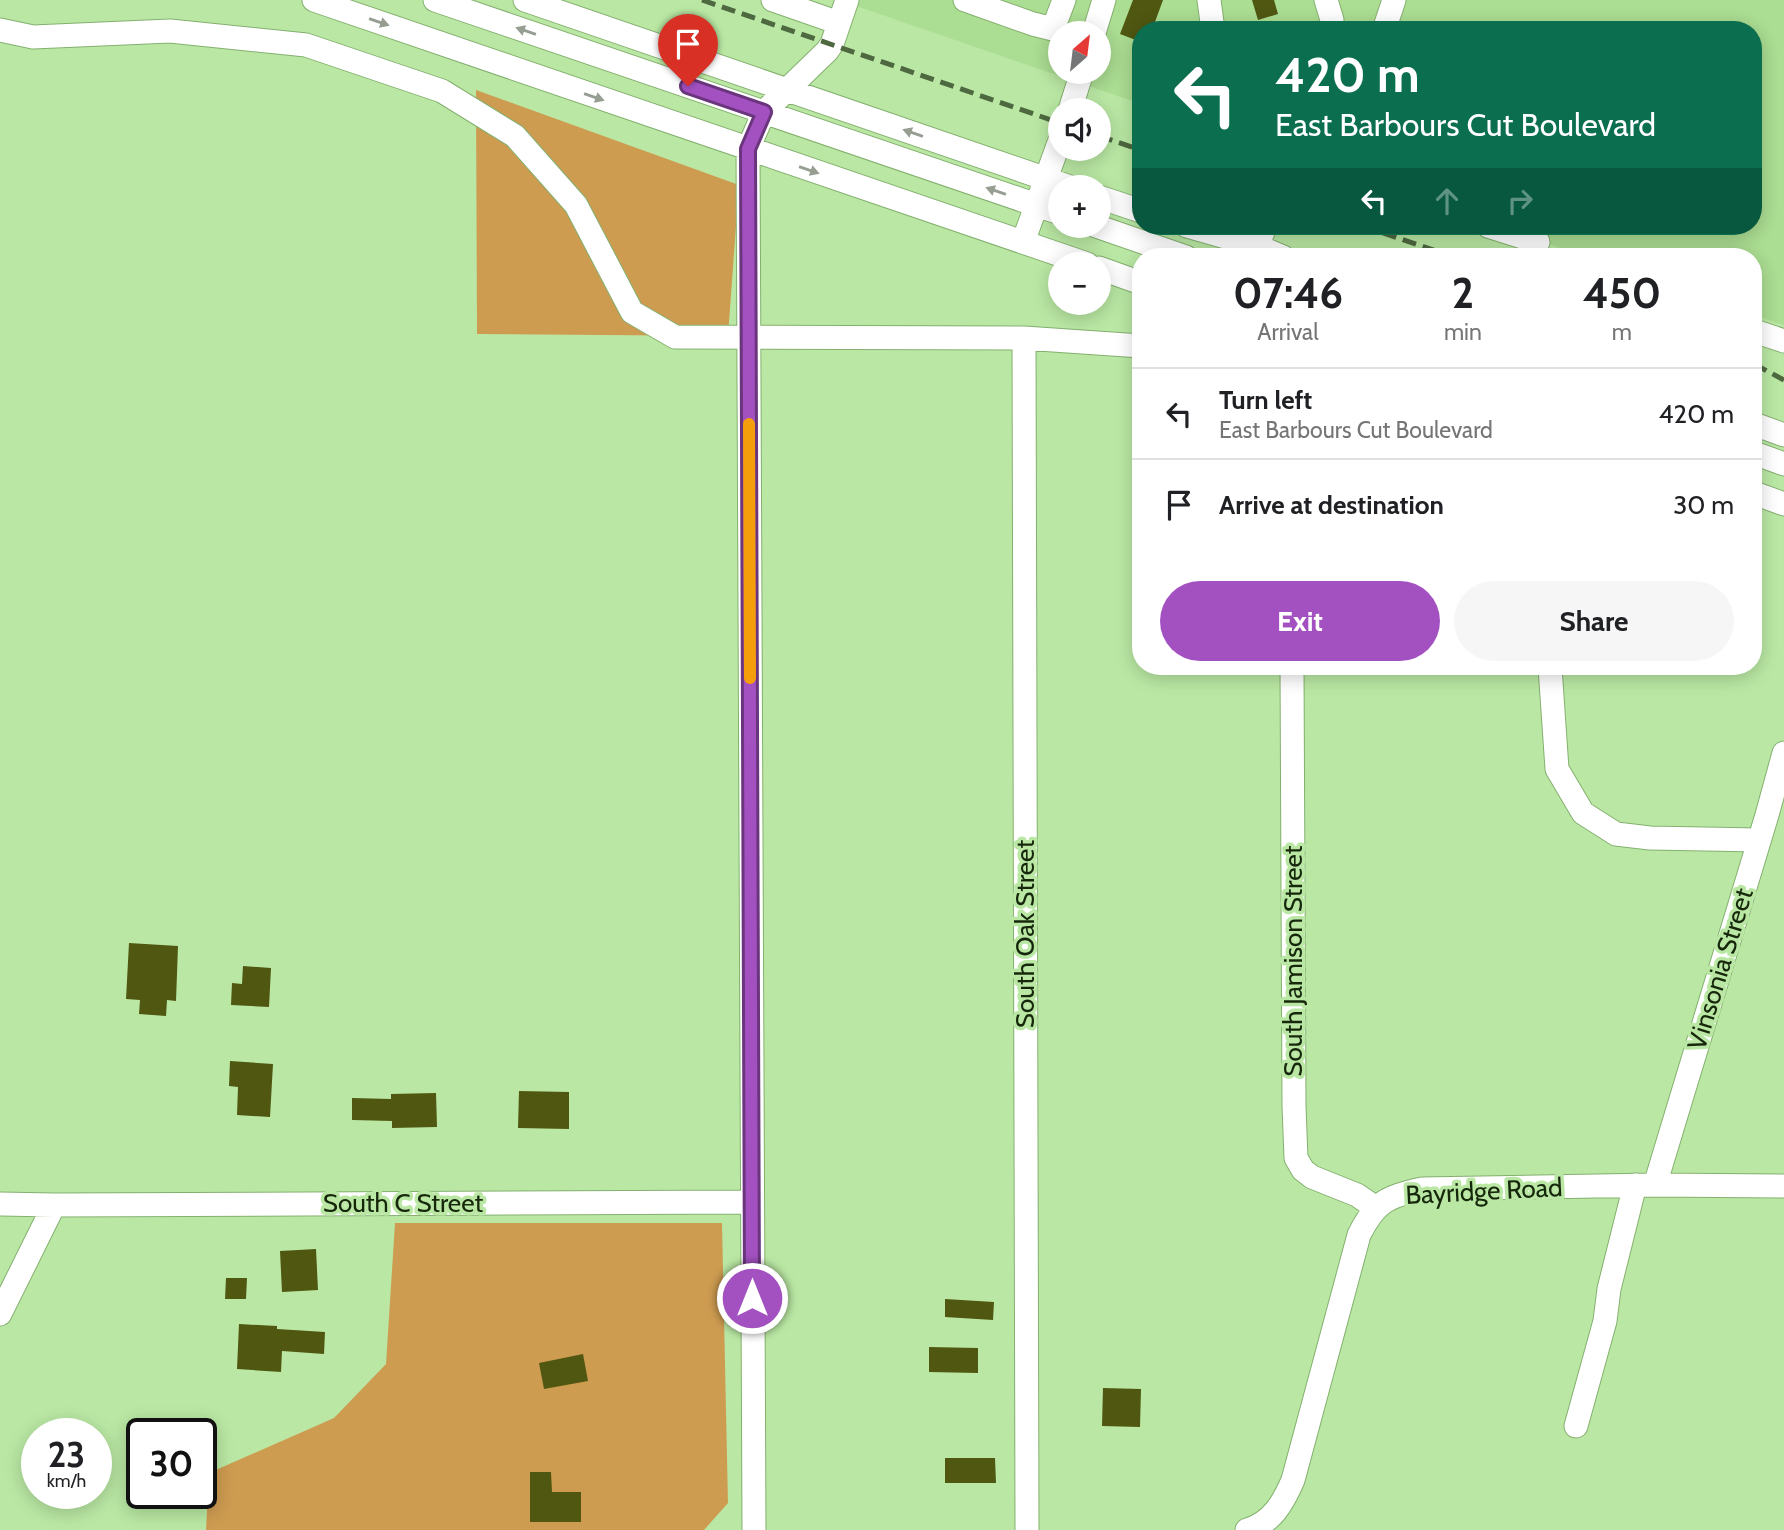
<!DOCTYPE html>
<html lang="en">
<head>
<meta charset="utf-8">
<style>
  :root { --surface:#fff; --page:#f6f6f6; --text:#202124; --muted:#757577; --line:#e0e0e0; --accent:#a351c1 }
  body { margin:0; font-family:Cabin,sans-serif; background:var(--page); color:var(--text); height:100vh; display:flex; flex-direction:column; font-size:26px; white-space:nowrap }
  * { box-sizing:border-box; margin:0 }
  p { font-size:23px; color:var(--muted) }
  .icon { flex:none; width:38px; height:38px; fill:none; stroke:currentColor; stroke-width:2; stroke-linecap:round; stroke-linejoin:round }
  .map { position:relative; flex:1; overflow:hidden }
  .sheet { position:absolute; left:1132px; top:248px; width:630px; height:427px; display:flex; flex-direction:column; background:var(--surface); border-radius:28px; box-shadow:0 4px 18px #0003 }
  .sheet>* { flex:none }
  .guide { position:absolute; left:1132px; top:21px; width:630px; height:214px; border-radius:28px; box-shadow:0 4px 18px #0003; background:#0b6e4f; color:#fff; overflow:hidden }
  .needle { width:46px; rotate:28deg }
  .buttons { position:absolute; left:1048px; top:21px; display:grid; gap:14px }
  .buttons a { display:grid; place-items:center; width:63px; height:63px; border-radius:50%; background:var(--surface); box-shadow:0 4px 18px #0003; font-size:35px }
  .speed { position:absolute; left:21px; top:1418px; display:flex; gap:14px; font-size:35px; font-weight:700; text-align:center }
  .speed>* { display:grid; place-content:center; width:91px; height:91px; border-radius:50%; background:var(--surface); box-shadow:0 4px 18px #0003; line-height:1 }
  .speed small { font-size:18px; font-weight:400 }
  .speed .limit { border:4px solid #111; border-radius:10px; background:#fff; color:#111 }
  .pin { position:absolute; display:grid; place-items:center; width:60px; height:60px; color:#fff; margin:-72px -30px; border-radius:50% 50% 50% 0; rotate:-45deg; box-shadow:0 0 7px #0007 }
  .pin .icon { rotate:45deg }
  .me { position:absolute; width:77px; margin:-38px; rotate:0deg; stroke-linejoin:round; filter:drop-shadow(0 0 5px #0008) }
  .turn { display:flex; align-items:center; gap:24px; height:147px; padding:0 28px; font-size:32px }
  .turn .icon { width:91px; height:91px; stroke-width:2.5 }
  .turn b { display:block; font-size:49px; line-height:60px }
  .lanes { display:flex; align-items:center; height:66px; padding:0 28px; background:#0003; justify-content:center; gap:35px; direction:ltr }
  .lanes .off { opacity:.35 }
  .eta { display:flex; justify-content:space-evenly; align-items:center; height:119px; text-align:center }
  .eta b { font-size:42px; font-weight:800; line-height:49px }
  .action { display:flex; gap:14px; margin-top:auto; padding:14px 28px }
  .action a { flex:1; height:80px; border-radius:42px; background:var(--accent); color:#fff; font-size:28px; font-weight:800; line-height:80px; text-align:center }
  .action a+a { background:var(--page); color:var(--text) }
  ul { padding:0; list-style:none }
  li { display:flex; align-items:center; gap:21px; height:91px; padding:0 28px; border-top:2px solid var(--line) }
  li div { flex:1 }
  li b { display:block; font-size:26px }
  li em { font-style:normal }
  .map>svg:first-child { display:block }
  .built { fill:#abdd92; fill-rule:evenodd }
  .green { fill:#ce9c51 }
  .building { fill:#4f5711 }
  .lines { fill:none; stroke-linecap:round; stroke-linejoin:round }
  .minor-casing { stroke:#84b06f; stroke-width:25 }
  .minor { stroke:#fff; stroke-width:23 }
  .rail { stroke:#4e6940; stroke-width:5; stroke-dasharray:14 7; stroke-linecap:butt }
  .oneway { fill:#969e92 }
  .route-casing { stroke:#6a357d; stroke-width:18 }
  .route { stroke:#a351c1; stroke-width:12 }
  .slow { stroke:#f59e0b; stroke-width:12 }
  .labels { text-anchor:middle; stroke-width:7; stroke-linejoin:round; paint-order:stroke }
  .street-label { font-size:26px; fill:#16270c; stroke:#bae8a4 }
</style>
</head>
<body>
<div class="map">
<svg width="1784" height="1530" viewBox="0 0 1784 1530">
  <rect width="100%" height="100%" fill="#bae8a4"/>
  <path class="built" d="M839 0H1784V325L1754 315V257H1587L1495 226H1754V30H1141V104ZM1060 33H1099V72H1060Z"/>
  <path class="green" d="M476 90 739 185 728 336 477 334Z
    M395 1223H722L728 1503 704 1530H206L209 1473 334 1418 386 1364Z"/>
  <path class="building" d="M1133 0H1163L1152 30H1141V42L1120 34Z
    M1252 0H1274L1278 14 1258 20Z
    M129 943 178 946 176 1001 167 1000 166 1016 139 1014 140 1000 126 999Z
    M243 966 271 968 269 1007 231 1005 232 983 242 984Z
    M230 1061 273 1064 270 1117 237 1115 238 1087 229 1086Z
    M519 1091 569 1092V1129L518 1128Z
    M436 1093 437 1127 392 1128V1121L352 1120V1098L391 1099V1094Z
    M316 1249 318 1290 282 1292 280 1251Z
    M226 1278H247L246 1299H225Z
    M945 1299 994 1302 993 1320 945 1317Z
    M239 1324 277 1326V1329L325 1332 324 1354 282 1351 281 1372 237 1369Z
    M929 1347 978 1348V1373L929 1372Z
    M583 1354 588 1381 544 1389 539 1363Z
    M1103 1388 1141 1389 1140 1427 1102 1426Z
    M945 1458H995L996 1483H945Z
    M530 1472H551L552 1492H581V1522H530Z"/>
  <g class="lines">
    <g class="minor-casing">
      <path id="minor" d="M314 0 1087 264
        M435 0 1060 213
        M525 0 1070 187
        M773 0 839 23
        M965 0 1033 24 1053 29 1064 0
        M1209 0 1213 30
        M1326 0 1332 20 1329 30
        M0 30 33 37 170 31 306 45 442 91 515 136 576 205 632 312 675 337 1024 338 1141 346
        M1384 30 1394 0
        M1094 33 1104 0
        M1070 110 1082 72
        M1099 197 1141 211
        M1096 226 1186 257
        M1187 226 1257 246 1283 257
        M1488 226 1538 242
        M1023 242 1060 140
        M1254 257 1265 226
        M1099 268 1141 283
        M1754 331 1784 341
        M1024 338 1027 1530
        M1754 424 1784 435
        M1754 453 1784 464
        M1754 493 1784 504
        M1292 667 1294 1106 1296 1158 1303 1170 1312 1177 1357 1195 1376 1208
        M1550 667 1557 769 1583 813 1616 834 1650 838 1759 840
        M1655 1185 1767 815 1784 753
        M0 1204 54 1205 752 1202
        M0 1314 54 1205
        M1576 1426 1605 1321 1609 1289 1635 1185
        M754 1530 748 149 764 112 827 51 832 44 847 0
        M1247 1530C1272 1523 1283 1503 1293 1480L1359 1235C1375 1202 1388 1196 1422 1189L1655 1185 1784 1186"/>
    </g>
    <use href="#minor" class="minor"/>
    <path class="rail" d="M702 0 1060 123
      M1099 136 1141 150
      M1363 226 1454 257
      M1754 364 1784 380"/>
  </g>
  <defs><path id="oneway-solid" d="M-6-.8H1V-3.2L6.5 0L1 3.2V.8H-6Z" transform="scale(1.75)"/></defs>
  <g class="oneway">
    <use href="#oneway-solid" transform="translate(379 22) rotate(19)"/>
    <use href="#oneway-solid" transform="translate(526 31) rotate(-161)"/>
    <use href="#oneway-solid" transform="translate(594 97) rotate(19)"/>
    <use href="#oneway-solid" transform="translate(913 133) rotate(-161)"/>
    <use href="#oneway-solid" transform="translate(809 170) rotate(19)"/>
    <use href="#oneway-solid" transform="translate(996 191) rotate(-161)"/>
  </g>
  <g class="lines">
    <g class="route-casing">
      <path id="route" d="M688 86 764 112 748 149 752 1298"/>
    </g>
    <use href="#route" class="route"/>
    <path class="slow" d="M749 424 750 678"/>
  </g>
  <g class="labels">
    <g class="street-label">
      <text transform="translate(1025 934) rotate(-90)" y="9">South Oak Street</text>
      <text transform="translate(1293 961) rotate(-90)" y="9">South Jamison Street</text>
      <text transform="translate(1720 969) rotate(-73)" y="9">Vinsonia Street</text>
      <text transform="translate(1484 1191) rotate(-3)" y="9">Bayridge Road</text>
      <text x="403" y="1212">South C Street</text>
    </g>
  </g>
</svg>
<div class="buttons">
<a><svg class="needle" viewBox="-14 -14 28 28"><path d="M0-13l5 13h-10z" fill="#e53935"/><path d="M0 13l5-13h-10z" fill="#757577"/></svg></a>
<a><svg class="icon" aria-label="sound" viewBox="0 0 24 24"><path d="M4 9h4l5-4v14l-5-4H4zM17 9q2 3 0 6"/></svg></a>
<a>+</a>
<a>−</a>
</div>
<div class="speed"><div>23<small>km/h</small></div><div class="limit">30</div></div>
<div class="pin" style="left:688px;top:86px;background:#d93025"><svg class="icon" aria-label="arrive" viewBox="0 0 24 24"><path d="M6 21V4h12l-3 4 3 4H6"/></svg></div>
<svg class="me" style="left:752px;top:1298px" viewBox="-20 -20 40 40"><circle r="17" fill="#a351c1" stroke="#fff" stroke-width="3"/><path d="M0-11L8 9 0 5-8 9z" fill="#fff"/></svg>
<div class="guide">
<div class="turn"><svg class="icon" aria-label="left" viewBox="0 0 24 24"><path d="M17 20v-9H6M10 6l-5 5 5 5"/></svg><div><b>420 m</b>East Barbours Cut Boulevard</div></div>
<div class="lanes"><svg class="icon" aria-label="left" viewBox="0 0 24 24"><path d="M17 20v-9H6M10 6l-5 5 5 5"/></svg><svg class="icon off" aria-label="ahead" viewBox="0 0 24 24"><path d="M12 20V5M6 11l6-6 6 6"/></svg><svg class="icon off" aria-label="right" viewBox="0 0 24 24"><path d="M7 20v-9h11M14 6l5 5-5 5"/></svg></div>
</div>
<section class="sheet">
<div class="eta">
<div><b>07:46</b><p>Arrival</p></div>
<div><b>2</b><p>min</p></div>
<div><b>450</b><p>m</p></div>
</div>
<ul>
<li><svg class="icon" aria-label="left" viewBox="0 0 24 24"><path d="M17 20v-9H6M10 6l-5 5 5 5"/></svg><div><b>Turn left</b><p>East Barbours Cut Boulevard</p></div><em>420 m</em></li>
<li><svg class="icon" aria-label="arrive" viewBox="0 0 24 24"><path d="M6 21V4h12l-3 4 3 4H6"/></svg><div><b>Arrive at destination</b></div><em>30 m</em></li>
</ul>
<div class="action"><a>Exit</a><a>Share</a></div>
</section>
</div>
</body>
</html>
